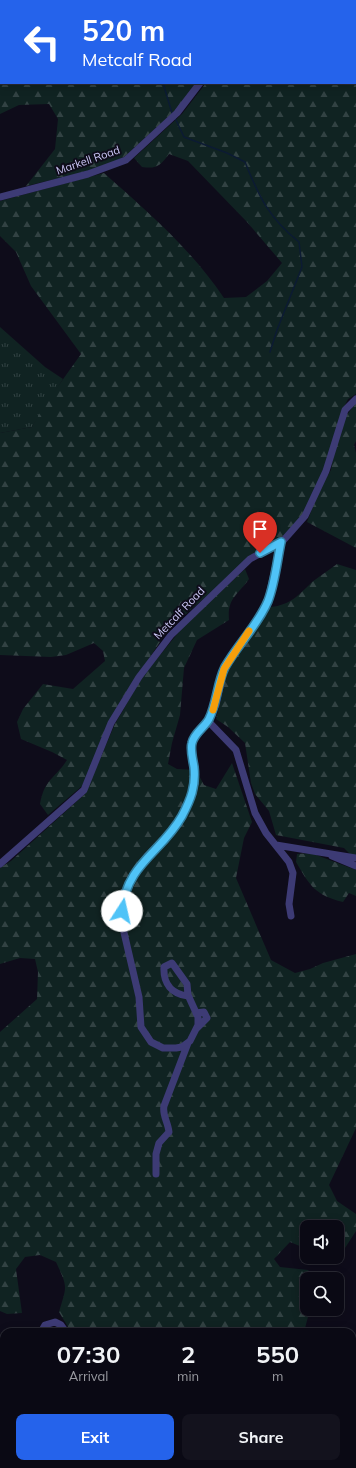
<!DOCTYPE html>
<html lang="en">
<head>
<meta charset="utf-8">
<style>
  :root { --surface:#0a0914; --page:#13121d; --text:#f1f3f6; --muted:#999aa0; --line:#2a2a34; --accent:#2563eb }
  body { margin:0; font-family:Mulish,sans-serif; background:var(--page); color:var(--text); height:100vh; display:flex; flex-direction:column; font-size:15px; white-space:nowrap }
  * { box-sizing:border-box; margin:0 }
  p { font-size:13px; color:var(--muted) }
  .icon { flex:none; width:22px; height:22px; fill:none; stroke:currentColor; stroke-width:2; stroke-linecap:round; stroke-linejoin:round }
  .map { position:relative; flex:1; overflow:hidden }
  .drawer { position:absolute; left:0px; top:1328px; width:356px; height:140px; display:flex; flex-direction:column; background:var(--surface); border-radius:12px 12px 0 0; box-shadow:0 2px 10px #0003,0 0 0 1px var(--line) }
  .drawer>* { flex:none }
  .hud { position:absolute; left:0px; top:0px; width:356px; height:84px; box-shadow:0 2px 10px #0003,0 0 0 1px var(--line); background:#2563eb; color:#fff; overflow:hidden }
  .controls { position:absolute; left:300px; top:1220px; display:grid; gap:8px }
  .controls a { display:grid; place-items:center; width:44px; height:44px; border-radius:8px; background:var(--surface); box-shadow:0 2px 10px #0003,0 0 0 1px var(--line); font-size:20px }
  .pin { position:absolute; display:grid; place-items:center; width:34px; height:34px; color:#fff; margin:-41px -17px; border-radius:50% 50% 50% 0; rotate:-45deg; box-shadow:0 0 4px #0007 }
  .pin .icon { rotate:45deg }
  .me { position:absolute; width:44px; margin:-22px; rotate:10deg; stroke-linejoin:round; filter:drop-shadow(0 0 3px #0008) }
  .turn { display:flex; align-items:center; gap:14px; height:84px; padding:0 16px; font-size:18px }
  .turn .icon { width:52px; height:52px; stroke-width:2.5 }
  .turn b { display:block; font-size:28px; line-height:34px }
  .eta { display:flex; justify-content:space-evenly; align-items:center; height:68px; text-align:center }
  .eta b { font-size:24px; font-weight:700; line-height:28px }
  .primary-button { display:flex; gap:8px; margin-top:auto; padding:8px 16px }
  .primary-button a { flex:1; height:46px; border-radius:8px; background:var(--accent); color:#fff; font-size:16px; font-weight:700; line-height:46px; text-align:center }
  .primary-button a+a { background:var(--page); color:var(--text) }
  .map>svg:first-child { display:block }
  .grass { fill:url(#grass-tufts) }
  .forest { fill:url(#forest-firs) }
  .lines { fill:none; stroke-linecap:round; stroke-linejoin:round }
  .stream { stroke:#0c1b33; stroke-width:1.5 }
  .minor { stroke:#3d3b75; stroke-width:7 }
  .route-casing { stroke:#337fa1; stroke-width:10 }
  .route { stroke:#4fc3f7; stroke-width:7 }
  .slow { stroke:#f59e0b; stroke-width:7 }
  .labels { text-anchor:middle; stroke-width:4; stroke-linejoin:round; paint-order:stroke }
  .street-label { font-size:11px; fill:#cfcafa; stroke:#0e0c1a }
</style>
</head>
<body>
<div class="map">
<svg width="356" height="1468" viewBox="0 0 356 1468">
  <defs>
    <pattern id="grass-tufts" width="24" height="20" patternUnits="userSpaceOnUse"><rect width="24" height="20" fill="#102322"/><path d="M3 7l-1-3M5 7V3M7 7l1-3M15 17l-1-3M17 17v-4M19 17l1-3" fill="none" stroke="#324243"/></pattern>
    <pattern id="forest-firs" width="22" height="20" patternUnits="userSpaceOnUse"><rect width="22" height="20" fill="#102322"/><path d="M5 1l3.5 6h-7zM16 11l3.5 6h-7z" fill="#324243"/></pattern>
  </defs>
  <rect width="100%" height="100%" fill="#0e0c1a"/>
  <path class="grass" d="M106 0H260L259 1Z
    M0 327 45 367 63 379 32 427 0 433Z"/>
  <path class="forest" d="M0 0 151 1H1V83H196L176 110 123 158 85 172 26 186 55 149 58 119 49 104 19 105 0 114Z
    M269 0H356V394L348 399 343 409 324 471 304 514 279 540 218 586 168 630 121 700 82 786 48 815 40 804C45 778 54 780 67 760L52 752 21 739 17 722 23 709 43 684 73 689 105 661 103 651 94 643 66 655 51 657 0 655V433L32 427 44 406 81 354 31 286 16 252 0 236V201L104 173C147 211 192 250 224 298L246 297 267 281 282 263 247 222 188 161 169 154C160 166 157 169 142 167L134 158 182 114 206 83H355V1Z
    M356 403V441L354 445 356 453V548L307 522 319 491 331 470 334 451 346 416Z
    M337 564 356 570V860L344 848 276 835 269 811 255 794 251 783 245 743 228 727 216 719 227 672 241 647 271 607C290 605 299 595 312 582 320 576 329 570 337 564Z
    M245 569 249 579C238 595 227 598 229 620L197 640 184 668 180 715 172 743 168 764 177 769 196 770 204 785 216 789 232 763 252 822 244 838 236 878 271 960 295 973 310 969 323 963 356 954V1128L329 1185 337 1201 356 1214V1231L334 1265 321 1257H337V1227H307V1249L290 1242 274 1259 280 1267 308 1270 316 1279H307V1309H310L304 1332H71L59 1312C67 1285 68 1288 56 1262L40 1255 25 1257 16 1269 22 1313 7 1314 0 1311V1032L37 999 38 972 35 959 20 958 0 964V868L11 861 85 794 115 724 143 676 183 627Z
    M311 853 356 870V896L349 893 343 902C315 895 310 886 296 862L297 854Z
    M352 1370 356 1372V1468H161V1464H352Z
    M0 1390 4 1392V1464H12L14 1468H0Z
    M77 1464H127L126 1468H77Z"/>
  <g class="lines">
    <path class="stream" d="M137 0 138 1
      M163 83 172 113
      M175 118 184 137 227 153 245 162C259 197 269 218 299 242L302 267 277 330 270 352"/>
    <path class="minor" d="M263 1 264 0
      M0 197 88 174 126 160 177 113 200 83
      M208 721 236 750 255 813 266 833 289 862 293 873 289 904 291 916
      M276 845 356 858
      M332 856 356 866
      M0 864 84 790 111 723 139 677 171 635 250 559 282 542 305 516 326 471 345 410 356 399
      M188 996C172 994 163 984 164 967L172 963 187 984 188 995 198 1017V1025L190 1041 182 1047 176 1048H163L151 1042 141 1027 139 997 122 924 123 899 125 891 135 872 147 856 168 836 181 817 193 794 195 783 192 743 204 725 208 721 216 705 224 669 255 624 268 600 281 542
      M196 1013 204 1012 207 1018 197 1028
      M156 1174V1154L159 1143 169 1132C168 1122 162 1115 164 1106L188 1043
      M41 1332 45 1325 55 1322 61 1325 66 1332
      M18 1464 19 1468"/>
  </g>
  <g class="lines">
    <g class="route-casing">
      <path id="route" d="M122 911C126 864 162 852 182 816 191 799 196 786 194 767 193 760 190 750 192 743 194 733 205 727 209 719 217 703 217 683 225 667 238 644 258 625 268 601 275 583 277 561 281 542L260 553"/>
    </g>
    <use href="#route" class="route"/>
    <path class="slow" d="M213 710 224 669 249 631"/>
  </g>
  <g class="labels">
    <g class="street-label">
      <text transform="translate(88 160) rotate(-19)" y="4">Markell Road</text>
      <text transform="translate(179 613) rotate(-46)" y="4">Metcalf Road</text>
    </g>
  </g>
</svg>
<div class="controls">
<a><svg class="icon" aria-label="sound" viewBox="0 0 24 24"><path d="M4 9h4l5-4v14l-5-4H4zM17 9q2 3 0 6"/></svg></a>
<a><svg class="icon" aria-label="search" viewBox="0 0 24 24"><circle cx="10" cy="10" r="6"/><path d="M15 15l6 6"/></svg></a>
</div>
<div class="pin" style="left:260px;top:553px;background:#d93025"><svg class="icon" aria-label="arrive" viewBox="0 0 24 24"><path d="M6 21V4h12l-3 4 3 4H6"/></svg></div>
<svg class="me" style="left:122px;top:911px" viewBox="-20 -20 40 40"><circle r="19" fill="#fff"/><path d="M0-13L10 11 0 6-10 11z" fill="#4fc3f7"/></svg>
<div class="hud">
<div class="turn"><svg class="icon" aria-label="left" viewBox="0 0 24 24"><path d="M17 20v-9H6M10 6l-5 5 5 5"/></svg><div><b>520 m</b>Metcalf Road</div></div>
</div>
<section class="drawer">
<div class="eta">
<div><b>07:30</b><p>Arrival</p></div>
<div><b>2</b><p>min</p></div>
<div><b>550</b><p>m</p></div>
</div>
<div class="primary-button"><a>Exit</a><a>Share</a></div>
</section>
</div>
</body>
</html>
